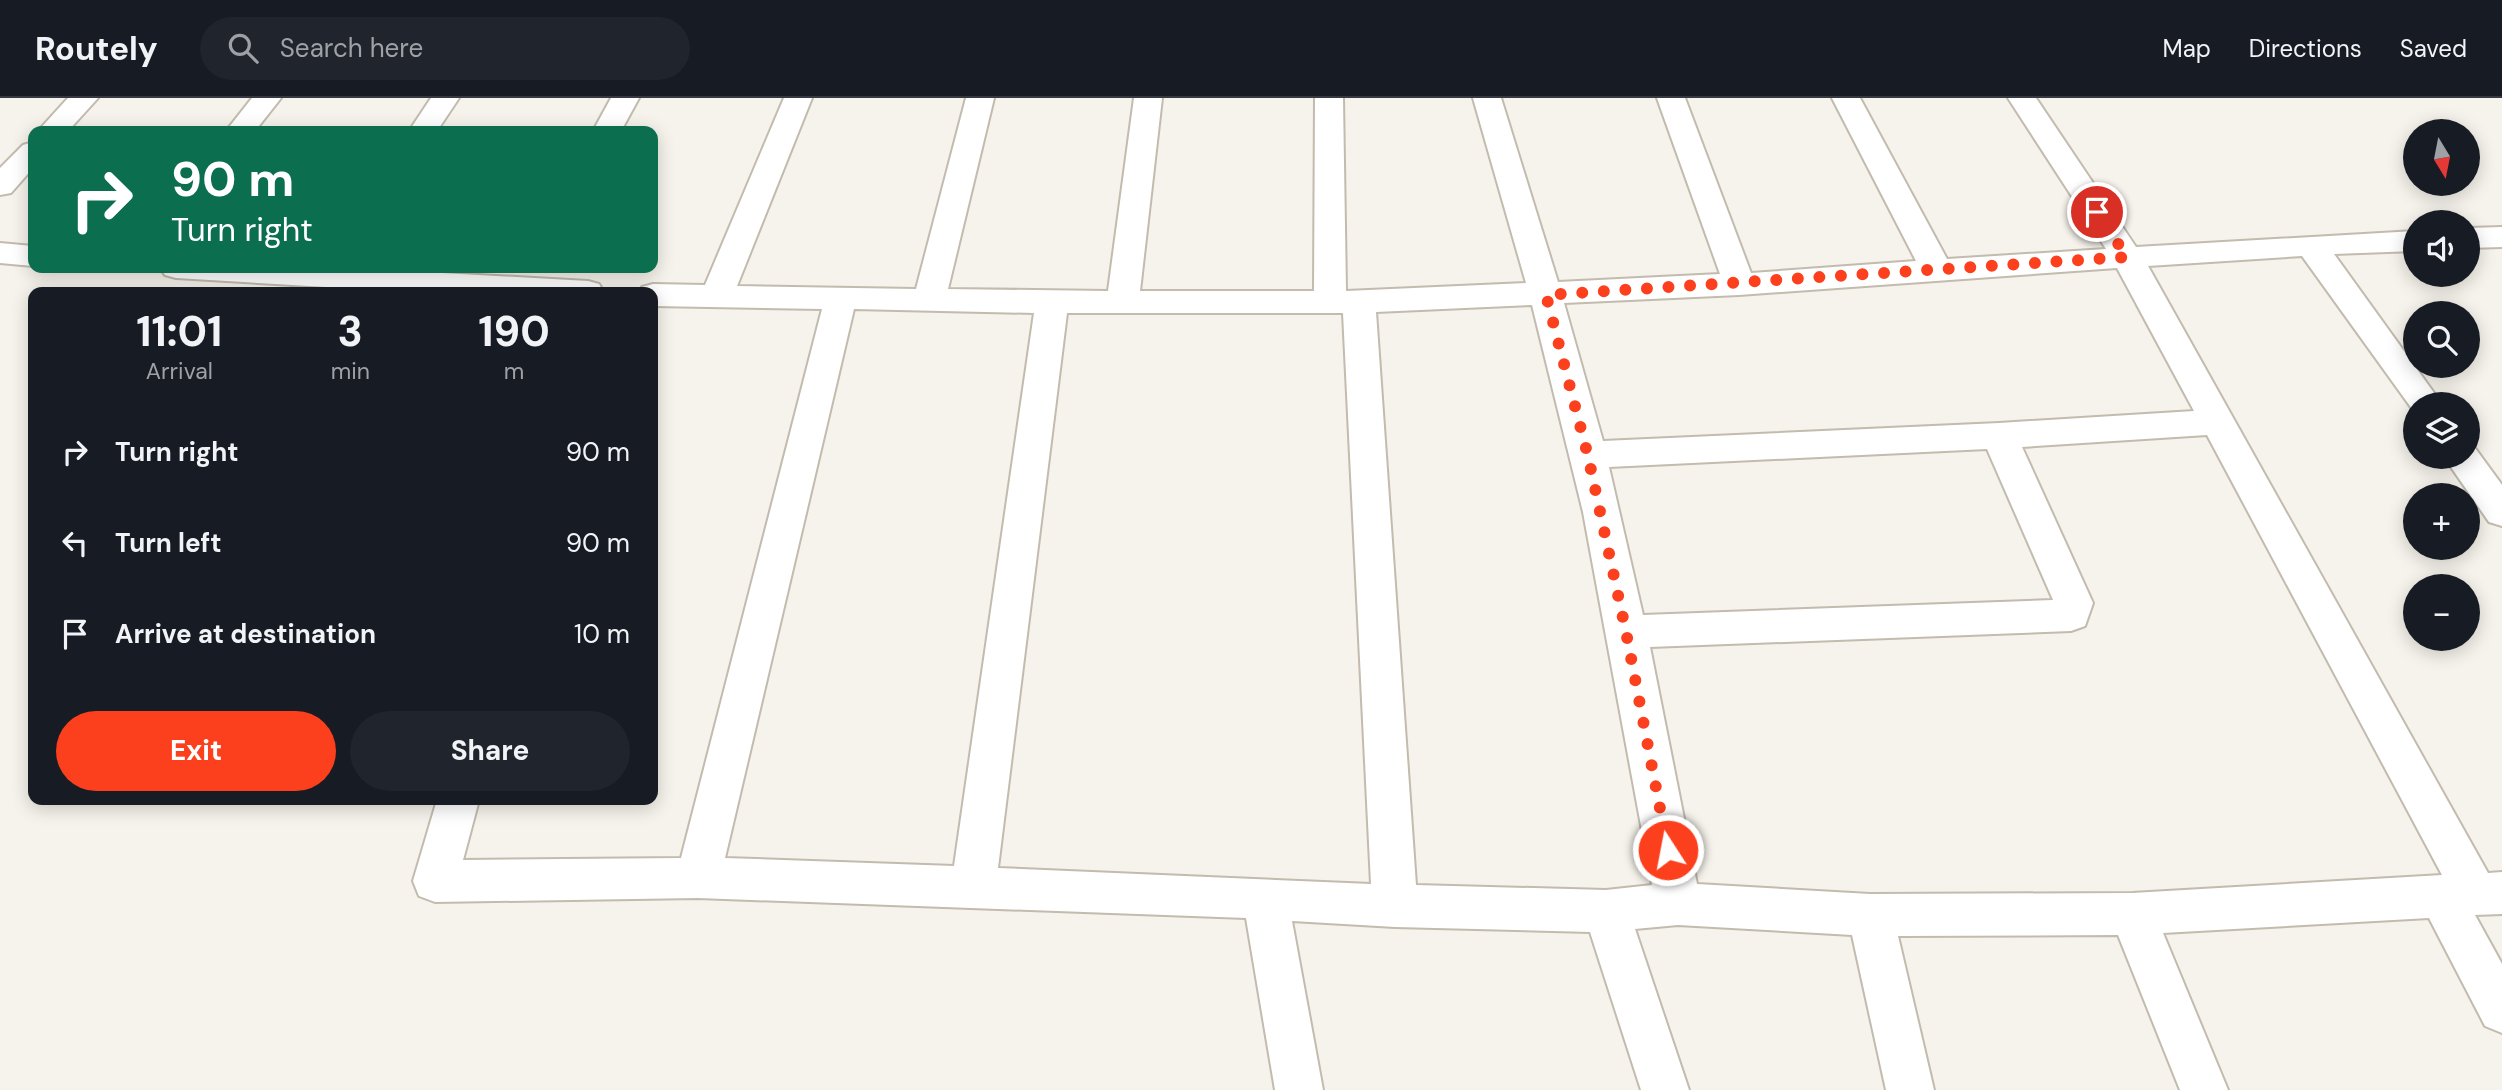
<!DOCTYPE html>
<html lang="en">
<head>
<meta charset="utf-8">
<style>
  :root { --surface:#171b24; --page:#20242c; --text:#f1f3f6; --muted:#9ea1a6; --line:#363941; --accent:#fc3f1d }
  body { margin:0; font-family:"DM Sans",sans-serif; background:var(--page); color:var(--text); height:100vh; display:flex; flex-direction:column; font-size:26px; white-space:nowrap }
  * { box-sizing:border-box; margin:0 }
  p { font-size:23px; color:var(--muted) }
  .icon { flex:none; width:38px; height:38px; fill:none; stroke:currentColor; stroke-width:2; stroke-linecap:round; stroke-linejoin:round }
  .map { position:relative; flex:1; overflow:hidden }
  .sheet { position:absolute; left:28px; top:189px; width:630px; height:518px; display:flex; flex-direction:column; background:var(--surface); border-radius:14px; box-shadow:0 4px 18px #0003 }
  .sheet>* { flex:none }
  .banner { position:absolute; left:28px; top:28px; width:630px; height:147px; border-radius:14px; box-shadow:0 4px 18px #0003; background:#0b6e4f; color:#fff; overflow:hidden }
  .needle { width:46px; rotate:170deg }
  .fabs { position:absolute; left:2403px; top:21px; display:grid; gap:14px }
  .fabs a { display:grid; place-items:center; width:77px; height:77px; border-radius:50%; background:var(--surface); box-shadow:0 4px 18px #0003; font-size:35px }
  .pin { position:absolute; display:grid; place-items:center; width:60px; height:60px; color:#fff; margin:-30px; border:4px solid #fff; border-radius:50%; box-shadow:0 2px 7px #0007 }
  .me { position:absolute; width:77px; margin:-38px; rotate:349deg; stroke-linejoin:round; filter:drop-shadow(0 0 5px #0008) }
  .turn { display:flex; align-items:center; gap:24px; height:147px; padding:0 28px; font-size:32px }
  .turn .icon { width:91px; height:91px; stroke-width:2.5 }
  .turn b { display:block; font-size:49px; line-height:60px }
  .eta { display:flex; justify-content:space-evenly; align-items:center; height:119px; text-align:center }
  .eta b { font-size:42px; font-weight:700; line-height:49px }
  .cta { display:flex; gap:14px; margin-top:auto; padding:14px 28px }
  .cta a { flex:1; height:80px; border-radius:42px; background:var(--accent); color:#fff; font-size:28px; font-weight:700; line-height:80px; text-align:center }
  .cta a+a { background:var(--page); color:var(--text) }
  ul { padding:0; list-style:none }
  li { display:flex; align-items:center; gap:21px; height:91px; padding:0 28px }
  li div { flex:1 }
  li b { display:block; font-size:26px }
  li em { font-style:normal }
  header { display:flex; align-items:center; gap:42px; box-sizing:border-box; height:98px; padding:0 35px; background:var(--surface); border-bottom:2px solid var(--line) }
  header strong { font-size:33px }
  nav { display:flex; gap:38px; margin-inline-start:auto; font-size:24px }
  .search { width:490px; height:63px; background:var(--page); display:flex; align-items:center; gap:18px; box-sizing:border-box; padding:0 24px; border-radius:38px; color:var(--muted); font-size:26px }
  .map>svg:first-child { display:block }
  .lines { fill:none; stroke-linecap:round; stroke-linejoin:round }
  .minor-casing { stroke:#c2bbae; stroke-width:4 }
  .minor { fill:#fff; fill-rule:evenodd }
  .route { stroke:#fc3f1d; stroke-width:12; stroke-dasharray:0 21.6 }
</style>
</head>
<body>
<header>
<strong>Routely</strong>
<div class="search"><svg class="icon" aria-label="search" viewBox="0 0 24 24"><circle cx="10" cy="10" r="6"/><path d="M15 15l6 6"/></svg>Search here</div>
<nav><a>Map</a><a>Directions</a><a>Saved</a></nav>
</header>
<div class="map">
<svg width="2502" height="992" viewBox="0 0 2502 992">
  <rect width="100%" height="100%" fill="#f6f3ec"/>
  <g class="lines">
    <g class="minor-casing">
      <path id="minor" d="M68 0H98L68 33H38Z
        M252 0H281L255 33H226Z
        M431 0H459L437 33H409Z
        M611 0H639L621 33H593Z
        M784 0H812L737 188 916 191 966 0H994L948 191 1108 193 1134 0H1162L1140 193H1314L1315 0H1343L1346 193 1526 185 1473 0H1501L1558 184 1720 176 1657 0H1685L1751 175 1916 163 1832 0H1860L1947 161 2106 151 2008 0H2036L2136 149 2415 133V153L2334 156 2442 306H2415V315L2302 158 2148 168 2488 775 2502 774V816L2475 817 2502 866V935L2485 928 2429 820 2163 835 2228 992H2180L2118 837 1898 838 1934 992H1886L1852 837 1678 827 1635 831 1689 992H1641L1590 834 1395 829 1292 823 1323 992H1275L1246 820 698 800 435 804 419 798 413 783 437 702H479L463 762 681 760 822 211 653 208V194H639L642 189 653 186 705 187ZM2117 170 2194 313 1999 325 1603 343 1564 205 1739 197ZM1532 207 1583 414 1652 787 1606 792 1416 787 1376 214ZM854 211 1034 215 954 768 725 760ZM1067 215H1343L1371 786 998 770ZM2207 337 2442 777 2132 795 1870 796 1697 786 1650 549 2071 533 2085 528 2093 505 2022 349ZM1987 351 2053 502 1643 517 1609 369Z
        M33 44V70L11 95 0 97V70L23 47Z
        M2502 129V149L2468 150V130Z
        M0 145 33 148V168L0 165Z
        M160 170H353L588 183 599 186 604 194H410L176 180 165 177Z
        M2468 348 2475 350 2502 387V428L2489 424 2444 359H2468Z"/>
    </g>
    <use href="#minor" class="minor"/>
  </g>
  <g class="lines">
    <path class="route" d="M1668 752 1626 534 1588 358 1546 197 2127 159 2097 114"/>
  </g>
</svg>
<div class="fabs">
<a><svg class="needle" viewBox="-14 -14 28 28"><path d="M0-13l5 13h-10z" fill="#e53935"/><path d="M0 13l5-13h-10z" fill="#9ea1a6"/></svg></a>
<a><svg class="icon" aria-label="sound" viewBox="0 0 24 24"><path d="M4 9h4l5-4v14l-5-4H4zM17 9q2 3 0 6"/></svg></a>
<a><svg class="icon" aria-label="search" viewBox="0 0 24 24"><circle cx="10" cy="10" r="6"/><path d="M15 15l6 6"/></svg></a>
<a><svg class="icon" aria-label="layers" viewBox="0 0 24 24"><path d="M12 4l9 5-9 5-9-5zM3 14l9 5 9-5"/></svg></a>
<a>+</a>
<a>−</a>
</div>
<div class="pin" style="left:2097px;top:114px;background:#d93025"><svg class="icon" aria-label="arrive" viewBox="0 0 24 24"><path d="M6 21V4h12l-3 4 3 4H6"/></svg></div>
<svg class="me" style="left:1668px;top:752px" viewBox="-20 -20 40 40"><circle r="17" fill="#fc3f1d" stroke="#fff" stroke-width="3"/><path d="M0-11L8 9 0 5-8 9z" fill="#fff"/></svg>
<div class="banner">
<div class="turn"><svg class="icon" aria-label="right" viewBox="0 0 24 24"><path d="M7 20v-9h11M14 6l5 5-5 5"/></svg><div><b>90 m</b>Turn right</div></div>
</div>
<section class="sheet">
<div class="eta">
<div><b>11:01</b><p>Arrival</p></div>
<div><b>3</b><p>min</p></div>
<div><b>190</b><p>m</p></div>
</div>
<ul>
<li><svg class="icon" aria-label="right" viewBox="0 0 24 24"><path d="M7 20v-9h11M14 6l5 5-5 5"/></svg><div><b>Turn right</b></div><em>90 m</em></li>
<li><svg class="icon" aria-label="left" viewBox="0 0 24 24"><path d="M17 20v-9H6M10 6l-5 5 5 5"/></svg><div><b>Turn left</b></div><em>90 m</em></li>
<li><svg class="icon" aria-label="arrive" viewBox="0 0 24 24"><path d="M6 21V4h12l-3 4 3 4H6"/></svg><div><b>Arrive at destination</b></div><em>10 m</em></li>
</ul>
<div class="cta"><a>Exit</a><a>Share</a></div>
</section>
</div>
</body>
</html>
